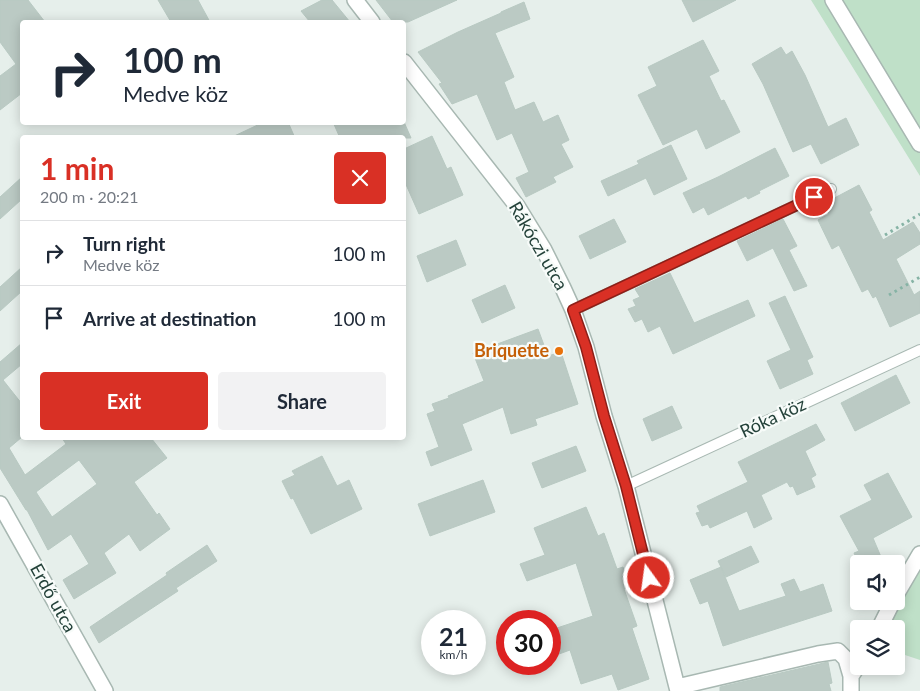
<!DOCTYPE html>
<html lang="en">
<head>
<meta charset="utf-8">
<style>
  :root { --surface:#fff; --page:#f2f2f3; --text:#1f2937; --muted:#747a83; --line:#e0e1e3; --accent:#d93025 }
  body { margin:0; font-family:Lato,sans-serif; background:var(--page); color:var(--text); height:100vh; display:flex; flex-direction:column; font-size:19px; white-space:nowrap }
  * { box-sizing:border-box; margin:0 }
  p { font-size:16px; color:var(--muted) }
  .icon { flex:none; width:28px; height:28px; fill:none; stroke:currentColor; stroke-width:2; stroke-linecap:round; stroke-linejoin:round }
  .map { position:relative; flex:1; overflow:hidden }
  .details { position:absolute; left:20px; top:135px; width:386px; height:305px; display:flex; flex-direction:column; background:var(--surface); border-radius:5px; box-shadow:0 2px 12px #0003 }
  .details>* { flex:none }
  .hud { position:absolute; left:20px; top:20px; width:386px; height:105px; border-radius:5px; box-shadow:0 2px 12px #0003; background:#fff; color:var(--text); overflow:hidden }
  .buttons { position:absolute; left:850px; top:555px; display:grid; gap:10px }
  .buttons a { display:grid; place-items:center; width:55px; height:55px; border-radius:5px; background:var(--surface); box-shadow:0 2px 12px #0003; font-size:25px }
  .speed { position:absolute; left:421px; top:610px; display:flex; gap:10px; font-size:25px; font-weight:700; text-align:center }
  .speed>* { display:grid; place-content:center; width:65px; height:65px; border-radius:50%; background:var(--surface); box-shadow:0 2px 12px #0003; line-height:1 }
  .speed small { font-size:12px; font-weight:400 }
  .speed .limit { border:8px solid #d22; background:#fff; color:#111 }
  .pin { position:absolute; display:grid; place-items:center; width:42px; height:42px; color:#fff; margin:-21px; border:2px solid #fff; border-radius:50%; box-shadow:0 1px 5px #0007 }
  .me { position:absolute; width:55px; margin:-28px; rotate:346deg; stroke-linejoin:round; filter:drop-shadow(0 0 4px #0008) }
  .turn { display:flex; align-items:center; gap:18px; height:105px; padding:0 20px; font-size:22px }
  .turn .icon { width:65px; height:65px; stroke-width:2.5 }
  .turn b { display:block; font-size:35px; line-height:42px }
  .round { display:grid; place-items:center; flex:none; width:52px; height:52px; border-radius:5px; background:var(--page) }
  .summary { display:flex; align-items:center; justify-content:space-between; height:85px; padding:0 20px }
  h1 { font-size:30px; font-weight:700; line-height:38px; color:var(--accent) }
  .action { display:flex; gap:10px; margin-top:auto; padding:10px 20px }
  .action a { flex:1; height:58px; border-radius:5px; background:var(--accent); color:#fff; font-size:20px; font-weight:700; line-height:58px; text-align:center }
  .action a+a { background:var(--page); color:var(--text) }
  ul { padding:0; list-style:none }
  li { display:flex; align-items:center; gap:15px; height:65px; padding:0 20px; border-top:1px solid var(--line) }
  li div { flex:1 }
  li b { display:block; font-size:19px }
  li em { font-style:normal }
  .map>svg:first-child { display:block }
  .green { fill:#bfe0c8 }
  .building { fill:#bbcac4; stroke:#b8c9c2; fill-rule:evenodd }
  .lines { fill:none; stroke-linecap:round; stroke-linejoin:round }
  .lane-casing { stroke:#a8b8b2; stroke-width:12 }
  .street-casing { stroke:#a8b8b2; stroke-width:18 }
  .path { stroke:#86b3a5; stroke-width:3; stroke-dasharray:2.5 4; stroke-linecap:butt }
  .lane { stroke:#fff; stroke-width:10 }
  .street { stroke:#fff; stroke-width:15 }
  .route-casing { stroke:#8d1f18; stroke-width:12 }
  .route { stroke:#d93025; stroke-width:9 }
  .food-dot { fill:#e8710a; stroke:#f7fbf9; stroke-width:2 }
  .labels { text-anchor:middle; stroke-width:4.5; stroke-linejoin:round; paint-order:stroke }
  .street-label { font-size:18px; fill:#24423a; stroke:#f7fbf9 }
  .food-label { font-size:18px; font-weight:bold; fill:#c56008; stroke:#f7fbf9; text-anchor:end }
</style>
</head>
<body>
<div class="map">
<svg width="920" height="691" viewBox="0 0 920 691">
  <rect width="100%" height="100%" fill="#e6efeb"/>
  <path class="green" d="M811 0H920V176Z
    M920 554V660L896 652V629H879Z"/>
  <path class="building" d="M0 0H28L45 22H22V93L0 110V76L16 64 0 42Z
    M158 0H198L210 22H171Z
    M322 0H332L350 22H310L301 11Z
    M376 0H457L408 22H393Z
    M682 0H736L693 22Z
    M524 2 530 19 495 33 514 77 504 82 515 110 534 102 543 122 558 115 569 140 561 144 573 167 553 177 556 182 526 197 516 178 529 172 512 133 497 140 477 94 452 104 439 84 442 83 418 52 458 32 501 13V12Z
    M703 40 719 71 709 76 721 101 724 100 740 132 706 149 697 129 663 145 638 95 657 86 648 67Z
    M781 47 786 55 792 51 805 75 828 127 846 118 859 145 821 164 811 144 793 152 763 84 752 64Z
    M264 122H288L295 138H230Z
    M333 122H404L411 138H340Z
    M432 136 447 169 451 167 463 195 419 214 404 180V149Z
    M671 145 687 179 654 195 646 178 608 196 601 181 639 164 637 161Z
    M775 148 789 176 759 191 760 193 748 199 746 196 708 215 704 207 693 213 683 193 718 177Z
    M22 177V199L0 219V197Z
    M859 185 872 210 869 212 883 240 913 222 920 233V244L896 259 914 295 920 291V313L890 327 876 296 873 298 868 289 862 292 839 245 832 249 818 220 829 214 823 204Z
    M614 219 626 242 590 259 579 236Z
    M783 219 797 246 789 250 807 286 794 291 773 248 747 261 737 241Z
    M456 240 466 265 427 282 417 256Z
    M22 267V291L0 311V287Z
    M670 273 694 323 748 300 755 316 673 354 660 326 648 332 642 319 635 322 628 309 636 306 633 300 640 297 635 289Z
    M505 285 515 308 482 323 472 300Z
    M785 296 813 357 807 360 813 374 780 389 767 361 791 350 769 303Z
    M538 329 548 356 561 352 578 404 535 419 537 425 511 434 503 407 462 424 472 450 431 466 426 452 439 447 427 414 435 411 432 404 449 398 448 396 484 381 473 353Z
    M22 343V364L3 380 22 404V437L9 448 25 475 66 444 62 438H151L167 458 134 482 157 515 159 513 170 529 140 551 129 534 104 553 116 573 74 599 63 580 89 564 71 534 48 550 27 510H26L0 468V362ZM79 460 97 484 52 517 36 492Z
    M896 375 910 403 855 431 841 403Z
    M672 406 682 428 652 441 643 419Z
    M816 424 825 440 805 451 816 475 811 478 815 487 797 495 793 486 790 487 787 482 761 495 772 519 754 528 747 511 710 528 708 524 702 526 696 513 700 512 697 506 748 482 738 462Z
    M576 446 586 471 542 488 532 463Z
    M322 456 337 486 349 480 362 509 311 534 293 498 291 499 282 481 295 475 292 471Z
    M888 473 912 517 873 538 884 564H859L854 553 859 551 840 516 872 500 864 485Z
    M483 480 495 512 430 536 418 504Z
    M586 507 598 536 604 533 617 569 623 567 629 587 624 589 637 626 632 628 649 679 618 690 612 674 581 684 570 650 559 654 551 630 593 616 576 563 527 581 520 564 545 555 534 528Z
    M207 545 217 561 176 588 178 591 99 643 90 627 167 575 166 573Z
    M751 546 759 562 726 577 718 561Z
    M721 567 739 611 786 596 781 584 794 579 800 592 823 584 832 611 723 646 708 601 700 604 690 580Z
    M828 662 832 683 829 684 831 691H720V687Z"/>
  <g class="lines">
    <g class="lane-casing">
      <path id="lane" d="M573 310 831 189
        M626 486 920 350"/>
    </g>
    <g class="street-casing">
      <path id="street" d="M355 0 372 22
        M833 0 920 144
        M404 62 517 206 544 250 563 288 573 310 586 347 604 416 626 486 678 691
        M0 504 105 691
        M896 595 920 554
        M879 629 893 601
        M677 687 818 654 838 651 846 659 851 676
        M851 691V676L859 664"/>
    </g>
    <path class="path" d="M885 235 920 214
      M889 295 920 277"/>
    <use href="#lane" class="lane"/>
    <use href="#street" class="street"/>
  </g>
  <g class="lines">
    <g class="route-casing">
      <path id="route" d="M649 578 626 486 604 416 586 347 573 310 814 197"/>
    </g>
    <use href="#route" class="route"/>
  </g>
  <circle class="food-dot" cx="559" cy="351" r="5"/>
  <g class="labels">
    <g class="street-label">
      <text transform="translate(538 246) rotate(60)" y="6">Rákóczi utca</text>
      <text transform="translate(773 418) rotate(-25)" y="6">Róka köz</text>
      <text transform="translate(53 598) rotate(61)" y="6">Erdő utca</text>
    </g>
    <g class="food-label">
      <text x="549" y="357">Briquette</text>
    </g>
  </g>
</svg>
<div class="buttons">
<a><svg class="icon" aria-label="sound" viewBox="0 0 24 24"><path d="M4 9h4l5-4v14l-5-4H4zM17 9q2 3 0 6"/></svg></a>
<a><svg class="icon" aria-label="layers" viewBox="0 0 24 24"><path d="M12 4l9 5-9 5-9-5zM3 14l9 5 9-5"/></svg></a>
</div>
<div class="speed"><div>21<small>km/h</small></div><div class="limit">30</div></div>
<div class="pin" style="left:814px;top:197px;background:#d93025"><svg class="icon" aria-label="arrive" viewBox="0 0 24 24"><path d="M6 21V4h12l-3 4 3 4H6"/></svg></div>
<svg class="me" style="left:649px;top:578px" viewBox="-20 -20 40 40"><circle r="17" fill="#d93025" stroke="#fff" stroke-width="3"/><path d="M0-11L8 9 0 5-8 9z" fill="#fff"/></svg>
<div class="hud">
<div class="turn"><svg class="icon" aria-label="right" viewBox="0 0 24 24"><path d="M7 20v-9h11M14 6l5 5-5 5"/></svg><div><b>100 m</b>Medve köz</div></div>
</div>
<section class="details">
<div class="summary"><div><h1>1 min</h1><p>200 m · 20:21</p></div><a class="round" style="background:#d93025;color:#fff"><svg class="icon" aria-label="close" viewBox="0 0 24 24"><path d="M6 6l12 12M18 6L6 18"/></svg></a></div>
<ul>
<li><svg class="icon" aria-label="right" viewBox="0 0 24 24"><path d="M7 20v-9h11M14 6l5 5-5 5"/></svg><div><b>Turn right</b><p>Medve köz</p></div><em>100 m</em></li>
<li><svg class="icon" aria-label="arrive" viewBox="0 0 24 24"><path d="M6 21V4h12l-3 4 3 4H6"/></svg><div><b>Arrive at destination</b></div><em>100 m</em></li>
</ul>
<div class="action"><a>Exit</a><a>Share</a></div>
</section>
</div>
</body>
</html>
